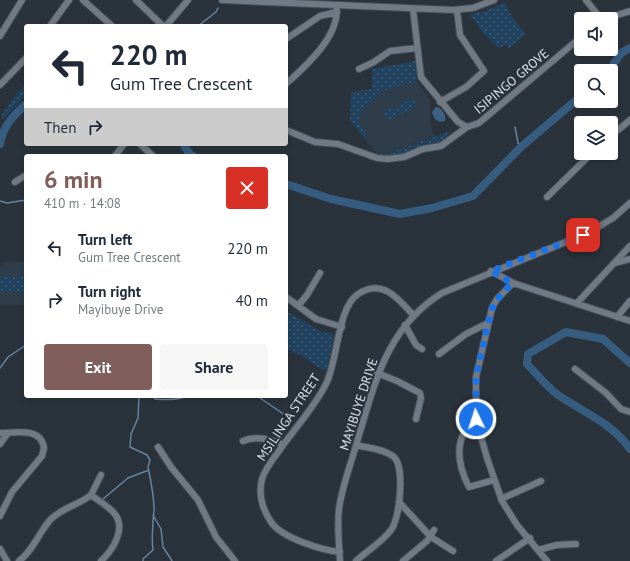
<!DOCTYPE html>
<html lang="en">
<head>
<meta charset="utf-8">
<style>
  :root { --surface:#fff; --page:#f6f6f7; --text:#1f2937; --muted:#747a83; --accent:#7f5e5b }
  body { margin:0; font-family:"PT Sans",sans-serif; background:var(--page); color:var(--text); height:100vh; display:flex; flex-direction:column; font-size:15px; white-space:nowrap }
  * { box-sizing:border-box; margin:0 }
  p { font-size:13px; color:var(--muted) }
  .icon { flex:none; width:22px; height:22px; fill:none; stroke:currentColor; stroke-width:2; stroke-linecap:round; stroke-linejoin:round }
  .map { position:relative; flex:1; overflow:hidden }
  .panel { position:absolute; left:24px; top:154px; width:264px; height:244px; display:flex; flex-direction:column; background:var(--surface); border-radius:4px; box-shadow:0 2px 6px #0003 }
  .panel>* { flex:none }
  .banner { position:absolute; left:24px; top:24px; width:264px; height:122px; border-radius:4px; box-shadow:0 2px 6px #0003; background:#fff; color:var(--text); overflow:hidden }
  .fabs { position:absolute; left:574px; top:12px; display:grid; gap:8px }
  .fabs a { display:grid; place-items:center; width:44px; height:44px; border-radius:4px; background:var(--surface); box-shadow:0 2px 6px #0003; font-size:20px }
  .pin { position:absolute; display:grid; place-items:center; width:34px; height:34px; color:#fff; margin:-17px; border-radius:8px; box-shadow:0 2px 6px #0006 }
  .me { position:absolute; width:44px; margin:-22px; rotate:356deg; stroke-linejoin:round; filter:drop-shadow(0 0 3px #0008) }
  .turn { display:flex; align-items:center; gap:14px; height:84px; padding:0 20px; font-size:18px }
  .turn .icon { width:52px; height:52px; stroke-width:2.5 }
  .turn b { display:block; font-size:28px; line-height:34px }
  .then { display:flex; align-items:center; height:38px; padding:0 20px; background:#0003; gap:8px; font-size:15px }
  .round { display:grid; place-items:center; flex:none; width:42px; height:42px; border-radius:4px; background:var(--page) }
  .overview { display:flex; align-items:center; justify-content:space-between; height:68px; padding:0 20px }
  h1 { font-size:24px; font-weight:600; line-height:30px; color:var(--accent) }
  .primary-button { display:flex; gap:8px; margin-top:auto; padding:8px 20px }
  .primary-button a { flex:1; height:46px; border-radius:4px; background:var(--accent); color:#fff; font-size:16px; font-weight:600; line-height:46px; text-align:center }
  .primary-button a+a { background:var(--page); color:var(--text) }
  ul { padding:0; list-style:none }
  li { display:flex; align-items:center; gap:12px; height:52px; padding:0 20px }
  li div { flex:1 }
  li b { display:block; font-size:15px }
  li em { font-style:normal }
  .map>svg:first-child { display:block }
  .built { fill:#2f3d4b }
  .grass { fill:url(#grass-dots) }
  .forest { fill:url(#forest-crowns) }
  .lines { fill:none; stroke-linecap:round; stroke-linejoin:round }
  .stream { stroke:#67849e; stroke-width:1.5 }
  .river { stroke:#365d7f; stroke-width:8 }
  .minor-casing { stroke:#474e56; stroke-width:8 }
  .minor { stroke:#707a84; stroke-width:6 }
  .route { stroke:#1a73e8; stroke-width:7; stroke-dasharray:0 12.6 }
  .labels { text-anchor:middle; stroke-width:4; stroke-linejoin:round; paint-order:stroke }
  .street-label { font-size:13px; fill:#dae0e6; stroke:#2a333c }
</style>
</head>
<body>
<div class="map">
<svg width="630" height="561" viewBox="0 0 630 561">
  <defs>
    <pattern id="grass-dots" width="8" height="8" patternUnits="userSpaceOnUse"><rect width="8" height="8" fill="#21425f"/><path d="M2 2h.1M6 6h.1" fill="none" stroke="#415d76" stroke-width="1.8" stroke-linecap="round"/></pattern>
    <pattern id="forest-crowns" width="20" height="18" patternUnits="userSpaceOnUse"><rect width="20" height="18" fill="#3b6285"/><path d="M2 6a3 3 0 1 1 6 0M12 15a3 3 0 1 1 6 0" fill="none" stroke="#577896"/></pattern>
  </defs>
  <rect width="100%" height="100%" fill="#2a333c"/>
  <path class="built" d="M415 61 417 82 430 99V121L434 136 379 157 350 120 351 92 372 89V69Z
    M2 262H26V305H0V268Z"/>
  <path class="grass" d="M503 3 506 4 511 15 526 34 509 49 506 45 498 48 483 33 470 15 486 11Z
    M415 61 417 82C412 82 385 89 381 92 374 99 369 105 361 111L359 123 366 133 363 137 350 120 351 92 372 89V69Z
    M26 83V95L3 120 1 116 18 92Z
    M412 98 417 106 402 114 398 105Z
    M396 106 401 114 387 121 383 112Z
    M450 131 443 144 396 157H379Z
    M0 276 15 277V292H0Z
    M16 277H26V292H16Z
    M286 311 320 331 332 333 334 336 327 370 321 369 300 355 286 349Z"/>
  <path class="forest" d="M436 107 440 108 445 115V121L440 122 435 119 432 112Z"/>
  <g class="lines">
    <path class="stream" d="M198 26 216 12 218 8
      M515 127 518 143 521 147
      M0 201 7 203 26 200
      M0 368 8 357 26 345
      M139 396 138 418 131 434 130 447 147 455 150 460 148 467C151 481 154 496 154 510 153 524 151 537 153 550L143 559V561
      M153 396 155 399C165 400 178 400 188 396
      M257 396 288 417
      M103 499 128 478 149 470
      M153 515 161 529 163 547 172 561"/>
    <path class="river" d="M609 71 621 53 630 48
      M0 144C3 126 13 116 26 104
      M183 144 191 156H193
      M286 184 331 199 400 214 432 208 473 196 521 147 581 96
      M630 363 603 339 566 332 528 354 527 364C537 374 547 387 558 395 583 412 612 423 630 449"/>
    <g class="minor-casing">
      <path id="minor" d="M83 0 112 26
        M136 0 163 26
        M222 0 453 10 473 8 494 0
        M586 0 601 19
        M413 9 421 77 458 122 467 127 479 123 581 37
        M605 19 630 11
        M50 26 69 0
        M166 26 188 0
        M0 36 22 0
        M286 39 320 16 337 12
        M359 69 374 62 390 51 417 48
        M286 84C306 66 342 34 336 5
        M0 85 26 58
        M440 102 466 87 484 71 460 35 457 10
        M286 130 315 142 338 144 377 158 388 159 404 157 423 149 441 146 467 127
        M611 136 630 120
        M140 144 153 156
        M115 156 124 144
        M15 182 26 175
        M547 197 592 153
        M615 263 630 259
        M491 271 513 283 630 321
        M513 283 497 299 492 308 476 377V419L487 458 502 501 517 525 547 561
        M286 297 316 319 342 327
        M577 303 630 246
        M298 306 307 295 320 273
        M617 317 630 301
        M405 325 416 345 422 349
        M439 354 466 334 488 323
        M575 369 606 393 621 409 630 412
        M377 373 397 381 420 393 421 398 416 419
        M476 419C453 436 457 464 469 487L494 480
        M0 433C16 433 41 427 44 448L42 456 12 492 0 516
        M243 441C256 435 270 440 283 444
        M0 444 8 433
        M356 445C368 448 385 449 394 457 405 467 400 519 391 530 382 542 367 551 356 561
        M158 447 171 467 198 500 216 537 235 561
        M101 475 91 495C99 501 108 506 114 513 127 528 113 550 101 561
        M501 499 541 481
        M399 502 431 537 453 551
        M0 549 7 561
        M538 550 557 545 576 544
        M340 552C321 550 282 538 271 522 263 510 258 495 262 479 265 469 272 460 279 451 294 429 314 408 326 384 338 361 337 308 358 294 382 278 398 298 413 315
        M19 561C33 551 39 532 51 519 65 506 79 505 91 495
        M340 561C339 544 337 526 339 509 342 486 351 464 357 442 375 383 386 328 442 293L590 232 613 218 630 203
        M403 561 427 541 434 530
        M496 561 530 538"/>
    </g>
    <use href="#minor" class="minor"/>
  </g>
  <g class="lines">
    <path class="route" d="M476 419V377L488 323 494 303 512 283 491 271 583 235"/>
  </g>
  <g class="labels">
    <g class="street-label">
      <text transform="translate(511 81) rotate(-40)" y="5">ISIPINGO GROVE</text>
      <text transform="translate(358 404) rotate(-72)" y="5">MAYIBUYE DRIVE</text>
      <text transform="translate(288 417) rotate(-56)" y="5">MSILINGA STREET</text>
    </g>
  </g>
</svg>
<div class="fabs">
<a><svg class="icon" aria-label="sound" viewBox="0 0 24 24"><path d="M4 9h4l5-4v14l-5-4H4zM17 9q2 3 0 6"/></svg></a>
<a><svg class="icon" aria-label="search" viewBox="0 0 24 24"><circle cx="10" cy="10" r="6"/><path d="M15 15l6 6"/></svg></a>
<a><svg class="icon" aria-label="layers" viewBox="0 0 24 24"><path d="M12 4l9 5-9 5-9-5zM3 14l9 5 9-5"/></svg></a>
</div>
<div class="pin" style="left:583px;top:235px;background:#d93025"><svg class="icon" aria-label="arrive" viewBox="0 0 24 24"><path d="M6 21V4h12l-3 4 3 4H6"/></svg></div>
<svg class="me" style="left:476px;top:419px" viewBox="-20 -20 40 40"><circle r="17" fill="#1a73e8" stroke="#fff" stroke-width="3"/><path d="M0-11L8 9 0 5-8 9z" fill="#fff"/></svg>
<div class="banner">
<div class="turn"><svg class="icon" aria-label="left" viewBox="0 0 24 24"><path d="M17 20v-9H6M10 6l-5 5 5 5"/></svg><div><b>220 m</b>Gum Tree Crescent</div></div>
<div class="then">Then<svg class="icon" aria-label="right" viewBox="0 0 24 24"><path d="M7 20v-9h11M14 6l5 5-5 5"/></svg></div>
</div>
<section class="panel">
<div class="overview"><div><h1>6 min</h1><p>410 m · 14:08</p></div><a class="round" style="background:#d93025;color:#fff"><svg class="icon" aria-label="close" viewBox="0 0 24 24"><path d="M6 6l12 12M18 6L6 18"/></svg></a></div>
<ul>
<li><svg class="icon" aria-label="left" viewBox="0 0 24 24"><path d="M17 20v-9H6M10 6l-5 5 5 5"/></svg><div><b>Turn left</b><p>Gum Tree Crescent</p></div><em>220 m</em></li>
<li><svg class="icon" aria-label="right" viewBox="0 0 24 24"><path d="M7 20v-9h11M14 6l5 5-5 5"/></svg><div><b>Turn right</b><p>Mayibuye Drive</p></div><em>40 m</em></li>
</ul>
<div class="primary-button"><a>Exit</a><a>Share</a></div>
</section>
</div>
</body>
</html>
